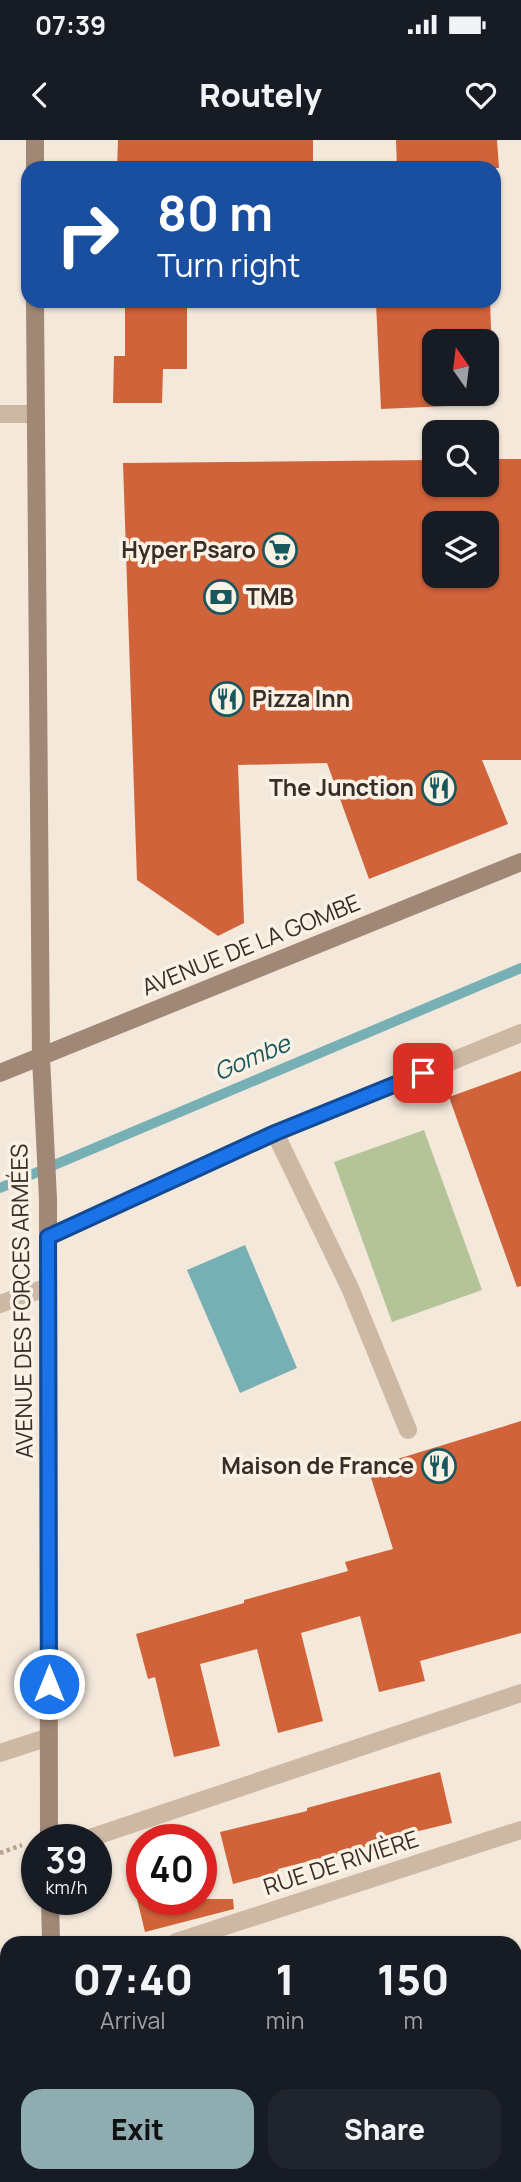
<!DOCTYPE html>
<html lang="en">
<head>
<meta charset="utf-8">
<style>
  :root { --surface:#171b24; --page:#20242c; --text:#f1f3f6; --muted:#9ea1a6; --accent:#8fadb1 }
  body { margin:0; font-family:Manrope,sans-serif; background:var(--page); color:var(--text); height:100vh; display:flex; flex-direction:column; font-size:26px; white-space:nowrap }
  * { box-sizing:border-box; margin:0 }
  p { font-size:23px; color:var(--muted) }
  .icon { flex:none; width:38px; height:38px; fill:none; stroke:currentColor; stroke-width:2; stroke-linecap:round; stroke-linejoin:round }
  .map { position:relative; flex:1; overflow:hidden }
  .sheet { position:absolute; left:0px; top:1796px; width:522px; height:247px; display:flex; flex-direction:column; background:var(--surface); border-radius:21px 21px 0 0; box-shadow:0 2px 5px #0004 }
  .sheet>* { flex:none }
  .banner { position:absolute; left:21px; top:21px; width:480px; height:147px; border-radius:21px; box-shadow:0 2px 5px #0004; background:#1a4fa0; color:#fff; overflow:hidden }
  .needle { width:46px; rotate:346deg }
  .controls { position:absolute; left:422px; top:189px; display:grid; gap:14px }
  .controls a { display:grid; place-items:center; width:77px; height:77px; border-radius:14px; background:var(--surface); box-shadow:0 2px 5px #0004; font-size:35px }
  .speed { position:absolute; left:21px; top:1684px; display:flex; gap:14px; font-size:35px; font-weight:700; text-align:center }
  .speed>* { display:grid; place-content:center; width:91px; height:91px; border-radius:50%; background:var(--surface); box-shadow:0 2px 5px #0004; line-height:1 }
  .speed small { font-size:18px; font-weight:400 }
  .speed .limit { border:10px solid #d22; background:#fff; color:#111 }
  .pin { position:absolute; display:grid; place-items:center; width:60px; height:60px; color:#fff; margin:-30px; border-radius:14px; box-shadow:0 4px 10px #0006 }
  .me { position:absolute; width:77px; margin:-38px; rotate:0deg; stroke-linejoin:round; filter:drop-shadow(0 0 5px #0008) }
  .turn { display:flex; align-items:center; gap:24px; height:147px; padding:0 21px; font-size:32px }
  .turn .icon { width:91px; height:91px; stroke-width:2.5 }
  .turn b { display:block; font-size:49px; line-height:60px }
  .eta { display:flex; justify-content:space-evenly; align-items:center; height:119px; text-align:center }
  .eta b { font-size:42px; font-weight:800; line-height:49px }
  .primary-button { display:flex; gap:14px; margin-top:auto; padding:14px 21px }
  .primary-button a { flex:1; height:80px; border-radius:21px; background:var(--accent); color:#111; font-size:28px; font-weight:800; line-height:80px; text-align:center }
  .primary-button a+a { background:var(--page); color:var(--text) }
  .status { display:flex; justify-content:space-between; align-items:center; height:49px; padding:0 35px; background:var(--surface); direction:ltr }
  .status svg { height:19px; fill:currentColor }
  header { display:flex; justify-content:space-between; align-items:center; height:91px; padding:0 21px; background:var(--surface); font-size:32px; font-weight:800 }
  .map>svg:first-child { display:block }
  .green { fill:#b4c498 }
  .water { fill:#76afb4 }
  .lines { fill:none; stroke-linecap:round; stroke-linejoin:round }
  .stream { stroke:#76afb4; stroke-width:10 }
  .building { fill:#d1633a; fill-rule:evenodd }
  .path { stroke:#b9a28e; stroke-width:4.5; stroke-dasharray:3.5 3.5; stroke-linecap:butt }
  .lane { stroke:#cdb8a4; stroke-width:18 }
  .street { stroke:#cdb8a4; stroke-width:18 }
  .secondary { stroke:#a18775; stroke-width:18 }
  .route-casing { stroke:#114b97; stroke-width:18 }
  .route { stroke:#1a73e8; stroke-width:12 }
  .labels { text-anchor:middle; stroke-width:7; stroke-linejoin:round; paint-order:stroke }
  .poi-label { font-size:23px; font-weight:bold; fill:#382d27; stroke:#fbf2e6; text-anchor:end }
  .street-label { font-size:23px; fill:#382d27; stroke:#fbf2e6 }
  .water-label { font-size:24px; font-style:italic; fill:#18575d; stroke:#fbf2e6 }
</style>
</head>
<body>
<div class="status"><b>07:39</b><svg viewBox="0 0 49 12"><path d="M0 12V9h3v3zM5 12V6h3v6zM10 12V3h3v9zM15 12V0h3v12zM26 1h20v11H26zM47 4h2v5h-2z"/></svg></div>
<header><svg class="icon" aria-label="back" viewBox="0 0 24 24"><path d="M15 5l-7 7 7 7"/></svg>Routely<svg class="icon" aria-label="heart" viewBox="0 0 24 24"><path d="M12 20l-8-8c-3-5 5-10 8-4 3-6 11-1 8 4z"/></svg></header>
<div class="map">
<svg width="521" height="2042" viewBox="0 0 521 2042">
  <rect width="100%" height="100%" fill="#f4e8da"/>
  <path class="green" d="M424 990 482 1150 392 1182 334 1022Z"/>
  <path class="water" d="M245 1105 297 1228 240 1253 187 1130Z"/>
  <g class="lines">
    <path class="stream" d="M0 1048 521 828"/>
  </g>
  <path class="building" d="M118 0H313V28H117Z
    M396 0H497L499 28H397Z
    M125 161H187V229H163L162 263H113L114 216H125Z
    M419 161H490L494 264 381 269 376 163ZM434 201H486V254H434Z
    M486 319H521V620H482L508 684 369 739 327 623 238 625 244 783 218 796 137 740 123 323 434 320V345H486ZM434 383H486V436H434Z
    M521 931V1146L517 1147 449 957Z
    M521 1281V1493L420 1521 425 1541 379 1552 360 1476 301 1493 323 1581 278 1593 257 1509 200 1524 220 1606 174 1617 155 1537 148 1539 136 1494 244 1463V1460L348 1431 345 1422 393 1409 368 1328Z
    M440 1632 452 1683 365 1704V1707L278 1729V1732L233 1744 220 1692 307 1671V1668Z
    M137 1759H233L234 1769 145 1792Z"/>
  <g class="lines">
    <path class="path" d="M0 1713 22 1705
      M514 2032 521 2021
      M166 2035 184 2042
      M509 2042 513 2035"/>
    <path class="lane" d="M275 993 350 1148 408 1290
      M48 1097 275 993 521 893
      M0 1164 48 1147"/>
    <path class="street" d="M0 274H35
      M0 1613 49 1597
      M87 1699 521 1553
      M176 1802 521 1690
      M0 1859 7 1857"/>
    <path class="secondary" d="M35 0V28
      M35 161 41 918 48 1059 49 1699
      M0 933 521 722
      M50 1759 51 1802
      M55 2035V2042"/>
  </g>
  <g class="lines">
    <g class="route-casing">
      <path id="route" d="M49 1544 48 1097 275 993 423 933"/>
    </g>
    <use href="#route" class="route"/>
  </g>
  <defs>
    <g id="supermarket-ring" transform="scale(1.75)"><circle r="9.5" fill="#fbf2e6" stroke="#18575d" stroke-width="1.5"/><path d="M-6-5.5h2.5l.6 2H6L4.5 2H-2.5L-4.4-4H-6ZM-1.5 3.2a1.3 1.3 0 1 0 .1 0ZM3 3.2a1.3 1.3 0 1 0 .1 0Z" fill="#18575d"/></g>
    <g id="bank-ring" transform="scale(1.75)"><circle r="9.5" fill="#fbf2e6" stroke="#18575d" stroke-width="1.5"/><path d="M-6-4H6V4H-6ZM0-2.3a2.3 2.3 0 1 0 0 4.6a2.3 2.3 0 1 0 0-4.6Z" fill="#18575d"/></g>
    <g id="restaurant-ring" transform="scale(1.75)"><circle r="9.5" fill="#fbf2e6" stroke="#18575d" stroke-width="1.5"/><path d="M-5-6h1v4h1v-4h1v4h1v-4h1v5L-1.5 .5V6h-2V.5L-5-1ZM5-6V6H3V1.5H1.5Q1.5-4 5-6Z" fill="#18575d"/></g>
  </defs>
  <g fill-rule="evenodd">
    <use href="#supermarket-ring" x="280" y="410"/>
    <use href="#bank-ring" x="221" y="457"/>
    <use href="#restaurant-ring" x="227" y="559"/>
    <use href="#restaurant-ring" x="439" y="648"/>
    <use href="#restaurant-ring" x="439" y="1326"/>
  </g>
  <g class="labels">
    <g class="poi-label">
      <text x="256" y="418">Hyper Psaro</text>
      <text x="246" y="465" text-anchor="start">TMB</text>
      <text x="252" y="567" text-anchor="start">Pizza Inn</text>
      <text x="414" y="656">The Junction</text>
      <text x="414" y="1334">Maison de France</text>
    </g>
    <g class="street-label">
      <text transform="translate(251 805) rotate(-22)" y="8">AVENUE DE LA GOMBE</text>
      <text transform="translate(22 1161) rotate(-91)" y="8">AVENUE DES FORCES ARMÉES</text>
      <text transform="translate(341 1723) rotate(-18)" y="8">RUE DE RIVIÈRE</text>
    </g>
    <g class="water-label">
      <text transform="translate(252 918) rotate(-23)" y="8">Gombe</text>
    </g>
  </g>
</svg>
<div class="controls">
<a><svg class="needle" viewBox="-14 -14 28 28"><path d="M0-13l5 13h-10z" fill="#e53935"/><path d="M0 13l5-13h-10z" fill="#9ea1a6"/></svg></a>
<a><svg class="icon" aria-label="search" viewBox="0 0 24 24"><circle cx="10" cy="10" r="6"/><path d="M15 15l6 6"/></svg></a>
<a><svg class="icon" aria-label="layers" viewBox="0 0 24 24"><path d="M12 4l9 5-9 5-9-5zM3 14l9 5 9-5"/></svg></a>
</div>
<div class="speed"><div>39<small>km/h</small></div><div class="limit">40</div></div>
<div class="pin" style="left:423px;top:933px;background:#d93025"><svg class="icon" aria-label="arrive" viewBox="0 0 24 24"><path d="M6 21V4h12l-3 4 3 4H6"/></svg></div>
<svg class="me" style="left:49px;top:1544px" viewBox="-20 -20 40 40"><circle r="17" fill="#1a73e8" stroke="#fff" stroke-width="3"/><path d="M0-11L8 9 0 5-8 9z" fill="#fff"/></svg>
<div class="banner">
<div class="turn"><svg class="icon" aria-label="right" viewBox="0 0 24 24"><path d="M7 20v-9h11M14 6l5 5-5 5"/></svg><div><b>80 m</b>Turn right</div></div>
</div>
<section class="sheet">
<div class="eta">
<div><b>07:40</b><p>Arrival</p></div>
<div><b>1</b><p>min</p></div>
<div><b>150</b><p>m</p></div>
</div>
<div class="primary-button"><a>Exit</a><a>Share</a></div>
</section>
</div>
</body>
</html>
